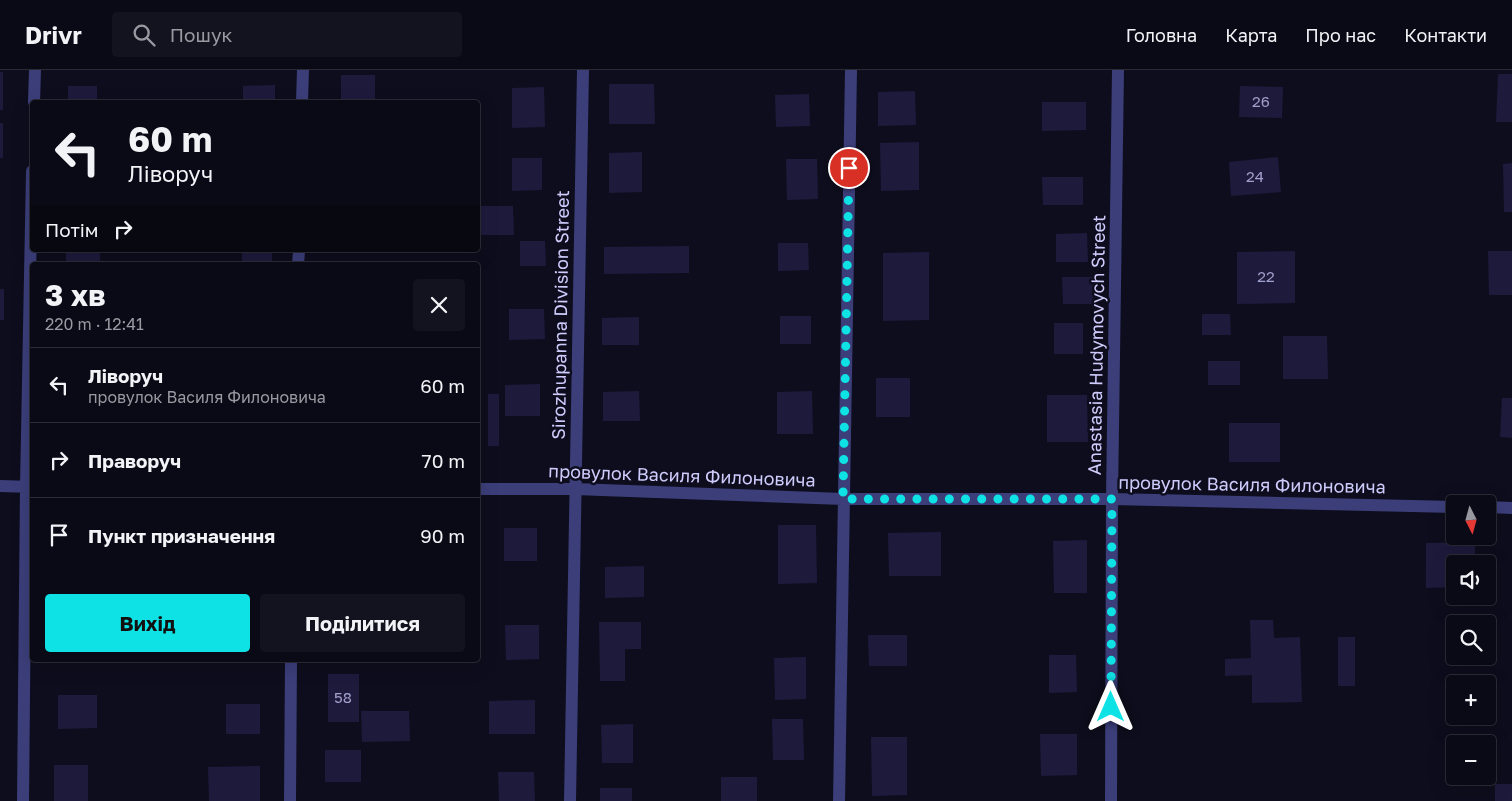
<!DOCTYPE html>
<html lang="uk">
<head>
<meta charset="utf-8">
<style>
  :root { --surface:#0a0a16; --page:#13131f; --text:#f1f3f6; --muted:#999aa1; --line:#2a2b35; --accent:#0fe2e5 }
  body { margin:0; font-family:"Golos Text",sans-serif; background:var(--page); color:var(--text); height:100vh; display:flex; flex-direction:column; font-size:19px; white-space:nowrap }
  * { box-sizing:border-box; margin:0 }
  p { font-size:16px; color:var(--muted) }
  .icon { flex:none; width:28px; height:28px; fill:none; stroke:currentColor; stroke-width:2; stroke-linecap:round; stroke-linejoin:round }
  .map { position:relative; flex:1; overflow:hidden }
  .panel { position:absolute; left:30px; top:192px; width:450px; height:400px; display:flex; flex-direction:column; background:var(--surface); border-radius:5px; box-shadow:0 5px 20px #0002,0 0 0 1px var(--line) }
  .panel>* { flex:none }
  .banner { position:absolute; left:30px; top:30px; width:450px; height:152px; border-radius:5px; box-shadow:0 5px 20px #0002,0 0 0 1px var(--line); background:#0a0a16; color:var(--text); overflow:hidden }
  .needle { width:32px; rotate:174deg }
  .controls { position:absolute; left:1446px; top:425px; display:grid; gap:10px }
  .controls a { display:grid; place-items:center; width:50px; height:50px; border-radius:5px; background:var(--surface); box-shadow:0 5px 20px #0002,0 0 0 1px var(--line); font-size:25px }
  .pin { position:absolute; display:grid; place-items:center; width:42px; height:42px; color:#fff; margin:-21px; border:2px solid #fff; border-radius:50%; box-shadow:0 1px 5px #0007 }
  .me { position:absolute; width:55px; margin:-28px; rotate:0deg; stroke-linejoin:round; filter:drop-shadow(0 0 4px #0008) }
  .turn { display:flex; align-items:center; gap:18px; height:105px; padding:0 15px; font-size:22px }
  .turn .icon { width:65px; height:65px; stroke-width:2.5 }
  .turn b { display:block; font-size:35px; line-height:42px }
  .then { display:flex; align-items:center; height:48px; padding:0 15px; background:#0003; gap:10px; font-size:19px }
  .round { display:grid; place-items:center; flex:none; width:52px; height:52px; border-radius:5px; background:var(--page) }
  .overview { display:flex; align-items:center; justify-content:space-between; height:85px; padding:0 15px }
  h1 { font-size:30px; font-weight:700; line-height:38px }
  .primary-button { display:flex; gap:10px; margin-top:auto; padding:10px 15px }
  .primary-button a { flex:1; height:58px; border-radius:5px; background:var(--accent); color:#111; font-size:20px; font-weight:700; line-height:58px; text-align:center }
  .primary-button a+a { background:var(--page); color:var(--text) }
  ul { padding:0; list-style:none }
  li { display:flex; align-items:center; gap:15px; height:75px; padding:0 15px; border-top:1px solid var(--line) }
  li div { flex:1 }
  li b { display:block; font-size:19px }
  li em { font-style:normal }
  header { display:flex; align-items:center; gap:30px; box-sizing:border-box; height:70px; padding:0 25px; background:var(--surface); border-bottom:1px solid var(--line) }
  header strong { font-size:24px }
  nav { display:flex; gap:28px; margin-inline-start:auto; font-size:18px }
  .search { width:350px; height:45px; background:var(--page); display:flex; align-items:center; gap:12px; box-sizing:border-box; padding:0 18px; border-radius:5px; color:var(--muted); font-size:19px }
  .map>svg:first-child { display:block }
  .building { fill:#1e1a3c }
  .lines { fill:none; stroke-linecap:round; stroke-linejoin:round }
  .street { stroke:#3b3e79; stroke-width:12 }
  .route { stroke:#0fe2e5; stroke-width:9; stroke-dasharray:0 16.2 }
  .labels { text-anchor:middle; stroke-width:5; stroke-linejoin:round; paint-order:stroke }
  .number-label { font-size:15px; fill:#a1a0cc }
  .street-label { font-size:18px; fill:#cdccfc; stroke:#0e0d1d }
</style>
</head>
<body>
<header>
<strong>Drivr</strong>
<div class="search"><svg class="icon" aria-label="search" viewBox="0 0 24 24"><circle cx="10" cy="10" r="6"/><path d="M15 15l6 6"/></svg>Пошук</div>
<nav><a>Головна</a><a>Карта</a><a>Про нас</a><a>Контакти</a></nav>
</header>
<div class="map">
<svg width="1512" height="731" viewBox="0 0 1512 731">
  <rect width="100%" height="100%" fill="#0e0d1d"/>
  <path class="building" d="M0 2H3V40H0Z
    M1498 4H1512V52H1496Z
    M341 5H375V32H341Z
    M609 14H654L655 54H609Z
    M275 15V32H243V16Z
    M68 16H97V32H68Z
    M1240 16 1283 17 1282 48 1239 47Z
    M544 17 545 57 512 58V18Z
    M915 21 916 55 878 56V22Z
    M809 24 810 56 776 57 775 25Z
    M1042 32H1086V60L1042 61Z
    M0 53H3V88H0Z
    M919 72V120L881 121 880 73Z
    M642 82V122L609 123V83Z
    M1278 87 1281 122 1231 126 1229 92Z
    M512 88H542V120L512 121Z
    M786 89H817L818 129 787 130Z
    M1512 93V142H1504L1503 94Z
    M1042 107H1083V135H1043Z
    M478 136H513L514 165H478Z
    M1087 163 1088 192H1056V164Z
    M520 171H545L546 196H520Z
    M778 173H808L809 200 778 201Z
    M689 176V203L604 204V177Z
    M66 180H100V192H66Z
    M242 180H272V195H242Z
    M1295 181V233L1237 234V182Z
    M1488 181H1512V225H1489Z
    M929 182V250L883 251V183Z
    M1062 207H1095L1096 234H1063Z
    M0 219H4V250H0Z
    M509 239H544L545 269 509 270Z
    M1202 244H1230L1231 265H1202Z
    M780 246H811V274H780Z
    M639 247V275H602V248Z
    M1054 253H1083V284H1054Z
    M1283 266H1327L1328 309H1283Z
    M1208 291H1240V315H1208Z
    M876 308H910V347H876Z
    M540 314V346H505V315Z
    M639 321 640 351H603V322Z
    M812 321 813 364H777V322Z
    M488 324H499V376H488Z
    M1047 325H1087L1088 372H1047Z
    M1502 328H1512V368L1500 367Z
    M1229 353H1280V392H1229Z
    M778 455H816L817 513 778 514Z
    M504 458H537V491H504Z
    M941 462V506H889L888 463Z
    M1087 470V523H1054L1053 471Z
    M1475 472V494H1455V517L1426 518V473Z
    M644 496V527L605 528V497Z
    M1250 550H1273L1274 568 1300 567 1302 632 1252 633V605L1225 606V589L1251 588Z
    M599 552H641V579H625V611H600Z
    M505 555H539V589L506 590Z
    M868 565H907V596H869Z
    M1338 567H1355V616H1338Z
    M1049 585H1076L1077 622 1049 623Z
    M806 587V629L775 630 774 588Z
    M328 604H359V652H328Z
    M58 625H97V658L58 659Z
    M535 630V664H489V631Z
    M226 634H260V664H226Z
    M361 641H409L410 671 362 672Z
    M772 649H803L804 690H773Z
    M633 654V693H602L601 655Z
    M1040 664H1077V705L1041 706Z
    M871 667H907V725L872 726Z
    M325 680H361V712H325Z
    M54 695H88V731H54Z
    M260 696V731H209L208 697Z
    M498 702H534L535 731H499Z
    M721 707H757V731H721Z
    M1495 714H1512V731H1495Z
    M600 718H632V731H600Z"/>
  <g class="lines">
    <path class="street" d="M34 32 35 0
      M302 32 303 0
      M298 195 299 180
      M0 416 32 417
      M478 419H575L843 429H1112L1455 437
      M1488 437 1512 438
      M23 731 26 417 32 101
      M290 731 291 590
      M570 731 583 0
      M839 731 851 0
      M1111 731 1112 429 1118 0"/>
  </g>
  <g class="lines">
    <path class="route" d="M849 98 843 429H1112L1111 637"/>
  </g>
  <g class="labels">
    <g class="number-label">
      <text x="1261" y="37">26</text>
      <text x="1255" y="112">24</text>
      <text x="1266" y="212">22</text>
      <text x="343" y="633">58</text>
    </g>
    <g class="street-label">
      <text transform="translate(561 245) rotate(-89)" y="6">Sirozhupanna Division Street</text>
      <text transform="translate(1097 275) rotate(-89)" y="6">Anastasia Hudymovych Street</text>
      <text transform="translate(682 406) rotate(2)" y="6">провулок Василя Филоновича</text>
      <text transform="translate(1252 415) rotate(1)" y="6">провулок Василя Филоновича</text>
    </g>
  </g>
</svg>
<div class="controls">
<a><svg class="needle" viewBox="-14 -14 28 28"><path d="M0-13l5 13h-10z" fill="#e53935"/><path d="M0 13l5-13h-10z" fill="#999aa1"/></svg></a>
<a><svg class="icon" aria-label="sound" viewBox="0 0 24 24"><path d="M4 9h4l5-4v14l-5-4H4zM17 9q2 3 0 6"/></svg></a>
<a><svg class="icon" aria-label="search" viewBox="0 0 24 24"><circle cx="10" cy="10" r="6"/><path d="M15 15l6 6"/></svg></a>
<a>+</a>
<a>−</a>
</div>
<div class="pin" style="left:849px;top:98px;background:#d93025"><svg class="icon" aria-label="arrive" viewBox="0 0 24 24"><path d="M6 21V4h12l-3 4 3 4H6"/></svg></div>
<svg class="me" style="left:1111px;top:637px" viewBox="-20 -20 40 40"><path d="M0-17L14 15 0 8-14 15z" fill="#0fe2e5" stroke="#fff" stroke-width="4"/></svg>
<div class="banner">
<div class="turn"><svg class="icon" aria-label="left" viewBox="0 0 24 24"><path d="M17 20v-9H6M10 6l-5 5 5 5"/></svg><div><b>60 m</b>Ліворуч</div></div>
<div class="then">Потім<svg class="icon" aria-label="right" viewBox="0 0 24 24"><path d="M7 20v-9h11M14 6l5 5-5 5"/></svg></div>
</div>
<section class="panel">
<div class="overview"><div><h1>3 хв</h1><p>220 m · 12:41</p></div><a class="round"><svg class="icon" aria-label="close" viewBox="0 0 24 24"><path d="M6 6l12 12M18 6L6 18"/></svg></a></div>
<ul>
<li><svg class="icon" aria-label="left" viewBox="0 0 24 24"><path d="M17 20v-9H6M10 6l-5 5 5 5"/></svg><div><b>Ліворуч</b><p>провулок Василя Филоновича</p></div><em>60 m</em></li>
<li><svg class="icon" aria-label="right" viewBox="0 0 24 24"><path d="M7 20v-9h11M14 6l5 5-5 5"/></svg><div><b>Праворуч</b></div><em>70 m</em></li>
<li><svg class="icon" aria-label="arrive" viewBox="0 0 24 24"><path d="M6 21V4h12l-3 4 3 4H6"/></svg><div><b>Пункт призначення</b></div><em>90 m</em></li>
</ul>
<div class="primary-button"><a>Вихід</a><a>Поділитися</a></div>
</section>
</div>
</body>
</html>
